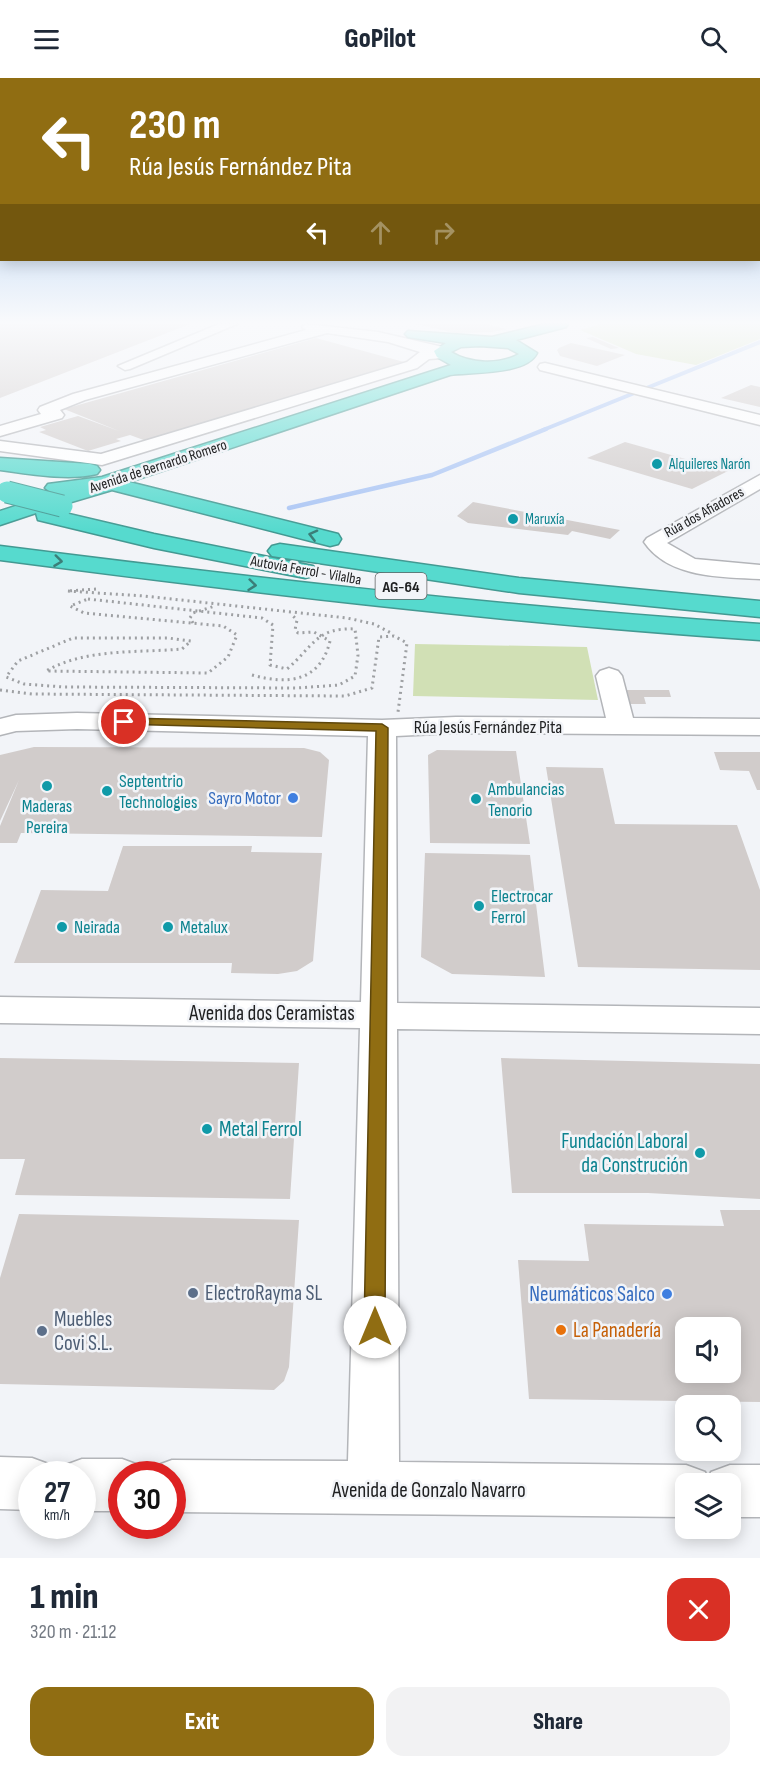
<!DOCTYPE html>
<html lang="en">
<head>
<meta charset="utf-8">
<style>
  :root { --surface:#fff; --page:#f2f2f3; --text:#1f2937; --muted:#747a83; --accent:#906d12 }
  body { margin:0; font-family:"Sofia Sans Condensed",sans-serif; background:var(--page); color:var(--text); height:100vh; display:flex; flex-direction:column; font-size:22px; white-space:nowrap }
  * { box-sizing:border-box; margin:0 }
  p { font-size:20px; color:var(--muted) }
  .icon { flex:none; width:33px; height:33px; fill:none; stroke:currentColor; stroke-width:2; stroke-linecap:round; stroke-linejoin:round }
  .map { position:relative; height:1480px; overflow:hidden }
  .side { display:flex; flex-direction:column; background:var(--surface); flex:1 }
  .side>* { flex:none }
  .guide { position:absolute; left:0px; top:0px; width:760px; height:183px; box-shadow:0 3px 15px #0003; background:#906d12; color:#fff; overflow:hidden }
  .controls { position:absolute; left:675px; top:1239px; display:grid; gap:12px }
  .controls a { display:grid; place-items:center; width:66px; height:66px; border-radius:12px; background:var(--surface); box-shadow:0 3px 15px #0003; font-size:30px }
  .speed { position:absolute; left:18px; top:1383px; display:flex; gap:12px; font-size:30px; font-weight:700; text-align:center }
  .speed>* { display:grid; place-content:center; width:78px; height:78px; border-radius:50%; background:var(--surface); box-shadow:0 3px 15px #0003; line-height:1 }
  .speed small { font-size:15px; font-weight:400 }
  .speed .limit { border:9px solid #d22; background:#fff; color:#111 }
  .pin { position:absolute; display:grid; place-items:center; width:51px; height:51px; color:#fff; margin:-26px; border:3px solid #fff; border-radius:50%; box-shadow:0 2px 6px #0007 }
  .me { position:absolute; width:66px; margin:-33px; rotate:0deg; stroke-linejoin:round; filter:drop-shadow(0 0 4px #0008) }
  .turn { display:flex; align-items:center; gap:21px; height:126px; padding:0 30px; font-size:27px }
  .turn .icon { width:78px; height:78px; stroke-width:2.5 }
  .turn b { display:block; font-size:42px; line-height:51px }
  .lanes { display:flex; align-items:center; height:57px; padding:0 30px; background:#0003; justify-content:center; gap:30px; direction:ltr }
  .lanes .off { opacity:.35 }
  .round { display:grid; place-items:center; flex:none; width:63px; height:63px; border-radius:18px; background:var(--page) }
  .headline { display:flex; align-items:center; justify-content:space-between; height:102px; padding:0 30px }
  h1 { font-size:36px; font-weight:800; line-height:45px }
  .action { display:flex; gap:12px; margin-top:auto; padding:12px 30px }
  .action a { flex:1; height:69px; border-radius:18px; background:var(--accent); color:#fff; font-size:24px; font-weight:800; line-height:69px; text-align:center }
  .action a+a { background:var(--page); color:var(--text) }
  header { display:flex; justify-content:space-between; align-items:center; height:78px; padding:0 30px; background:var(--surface); font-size:27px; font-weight:800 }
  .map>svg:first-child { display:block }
  .green { fill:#d1e0b5 }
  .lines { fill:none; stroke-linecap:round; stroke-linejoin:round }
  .stream-far1 { stroke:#aac5f4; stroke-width:4 }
  .stream { stroke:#aac5f4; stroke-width:4.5 }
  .building { fill:#d1cccb; fill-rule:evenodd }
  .minor-casing { stroke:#b3b5b9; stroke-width:3 }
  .highway-casing { stroke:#439992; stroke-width:3 }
  .path { stroke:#9ea0a3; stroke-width:3; stroke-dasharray:2 4; stroke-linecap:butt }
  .minor { fill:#fff; fill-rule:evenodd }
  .highway { fill:#56dace; fill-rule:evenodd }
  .highway-bridge-casing { stroke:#439992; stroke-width:23; stroke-linecap:butt }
  .highway-bridge { stroke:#56dace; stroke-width:21 }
  .oneway { stroke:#3b7e78 }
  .route { fill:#906d12; stroke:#5e470c; stroke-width:1.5 }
  .culture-dot { fill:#0f9aa8; stroke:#f2f4f8; stroke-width:2 }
  .shop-dot { fill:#3f7fe0; stroke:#f2f4f8; stroke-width:2 }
  .service-dot { fill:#5c6f8a; stroke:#f2f4f8; stroke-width:2 }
  .food-dot { fill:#e8710a; stroke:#f2f4f8; stroke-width:2 }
  .labels { text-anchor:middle; stroke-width:5; stroke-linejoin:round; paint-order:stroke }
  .far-culture-label { font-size:15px; fill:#0d838f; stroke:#f2f4f8; text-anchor:start }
  .far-street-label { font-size:15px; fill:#202122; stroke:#f2f4f8 }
  .shield { fill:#f2f4f8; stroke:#5f6062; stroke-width:1.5 }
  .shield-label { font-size:16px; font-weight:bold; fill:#202122 }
  .street-label { font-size:18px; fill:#202122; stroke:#f2f4f8 }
  .culture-label { font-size:18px; fill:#0d838f; stroke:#f2f4f8; text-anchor:start }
  .shop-label { font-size:18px; fill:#366cbe; stroke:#f2f4f8; text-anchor:end }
  .near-street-label { font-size:21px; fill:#202122; stroke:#f2f4f8 }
  .near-culture-label { font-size:21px; fill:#0d838f; stroke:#f2f4f8; text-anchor:start }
  .near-service-label { font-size:21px; fill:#4e5e75; stroke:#f2f4f8; text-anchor:start }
  .near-shop-label { font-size:21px; fill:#366cbe; stroke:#f2f4f8; text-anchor:end }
  .near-food-label { font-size:21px; fill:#c56008; stroke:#f2f4f8; text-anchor:start }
</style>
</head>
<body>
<header><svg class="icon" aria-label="menu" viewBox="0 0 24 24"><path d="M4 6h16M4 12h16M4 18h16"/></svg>GoPilot<svg class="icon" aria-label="search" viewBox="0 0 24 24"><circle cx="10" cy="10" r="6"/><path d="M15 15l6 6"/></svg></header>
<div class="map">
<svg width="760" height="1480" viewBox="0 0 760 1480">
  <rect width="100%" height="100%" fill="#f2f4f8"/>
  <path class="green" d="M601 246H760V261L696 287 636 276 580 252Z
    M415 566 587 569 598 622 413 618Z"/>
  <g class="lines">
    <path class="stream-far1" d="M543 352 760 264"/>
    <path class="stream" d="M289 430 432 397 546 351"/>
  </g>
  <path class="building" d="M0 246H190L0 320Z
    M415 246H486L507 251 492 254 456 255Z
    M593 259 619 270 611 271 586 260Z
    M316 260 404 284 149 364 130 357 116 361 121 363 88 373 39 354 46 352 40 349 78 338 119 353 64 331Z
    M571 265 625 277 597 288 560 278 557 272 559 270Z
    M751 307 760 309V329L721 320Z
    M625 364 728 393 692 411 587 380Z
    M473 424 620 452 610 461 572 453 568 457 468 445 457 438Z
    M626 612H669L671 619H644L646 626H630Z
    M34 669 304 670 320 674 329 682 322 759 21 755 17 765H0V748L19 702 0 743V677Z
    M437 672 516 673 530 766 430 765 428 677Z
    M714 674H760V712H757L749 693 720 692Z
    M546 689 603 690 615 746 737 747 760 812V892L578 889Z
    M123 768H252L251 774 322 775 313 883 297 893 278 896 231 895 232 885H14L41 812 108 813Z
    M425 775 530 777 545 899 452 896 421 879Z
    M0 980 299 985 290 1121 15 1117 25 1081H0Z
    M501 980 760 986V1121L648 1115H512Z
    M720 1132H760V1324L529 1321 518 1182 589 1183 584 1146 724 1148ZM686 1250H730V1294H686Z
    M19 1136 299 1142 289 1289 284 1303 274 1312 0 1306V1200Z"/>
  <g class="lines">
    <g class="minor-casing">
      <path id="minor" d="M219 246H237L130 291 125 292 118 288Z
        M306 246 378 254 447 270 450 276 443 280 429 281 417 290 102 387 0 373V363L101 376 407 284 420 274 388 264 327 255 85 322 60 332 64 337 62 340 0 358V348L41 336 38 332 40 329 73 316 306 252 302 249Z
        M545 285 760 337V347L540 292 538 289 540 286Z
        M760 397V411L667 465 695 481 760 487V501C721 499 668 500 644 464L647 460Z
        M609 590 618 593 622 598 633 640 760 641V657L456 655 396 658 397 925 760 930V956L397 951 399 1384 686 1387 705 1394 708 1403 711 1394 730 1387H760V1439H730V1406H686V1439L172 1434V1396H151L153 1389 172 1382 348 1383 360 950 0 945V919L361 924 368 658 77 651 16 653 0 657V641L16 637 77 635 382 642 456 639 606 640 596 598 600 593Z
        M0 1379 32 1380 51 1387 54 1396H32V1432L0 1431Z
        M82 1381H122L141 1388 144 1396H122V1433H82V1396H60L63 1388Z"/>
    </g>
    <g class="highway-casing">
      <path id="highway" d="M545 246H568L566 249 516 262 537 275C527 297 472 294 450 297L129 404 338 456 341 461 338 466 330 468 112 412 48 431 154 456 313 488 317 493 313 498 305 500 154 470 38 442 36 435 0 447V433L53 416 45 410 48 406 102 399 451 287 437 279 434 273 446 265 408 259 405 256 408 253 492 259ZM480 268 508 270 519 276C500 287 470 286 451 274L461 269Z
        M0 380 90 386 97 388 100 392 97 396C69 403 29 396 0 392Z
        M280 466 519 500 760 523V539L519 515 272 478 268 473 272 468Z
        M0 468C253 500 506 529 760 546V562C506 545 253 515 0 482Z"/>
    </g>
    <path class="path" d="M96 511 67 513 144 518 347 540 374 546 391 555
      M88 521 262 540 273 547 270 587 287 591C313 569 316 549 355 551L358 577 355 598 339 607 297 610 64 609 24 606 6 599 18 583 73 560H168L191 563 182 571C138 575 86 570 46 593L208 595 228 579 237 557 223 548 84 535 70 528Z
      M193 545 190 540 193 535 215 528
      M252 597C288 607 320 604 330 563L314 554 298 555 295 552 297 542 291 536
      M0 612 32 616 345 618 372 610 379 559 394 558 407 565 398 634"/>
    <use href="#minor" class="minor"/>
    <use href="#highway" class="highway"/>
    <g class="highway-bridge-casing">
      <path id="highway-bridge" d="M7 414 62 428"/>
    </g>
    <use href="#highway-bridge" class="highway-bridge"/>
  </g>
  <defs><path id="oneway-chevron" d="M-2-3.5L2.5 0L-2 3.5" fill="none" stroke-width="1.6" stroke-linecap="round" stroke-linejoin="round" transform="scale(1.5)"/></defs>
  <g class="oneway">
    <use href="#oneway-chevron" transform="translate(313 457) rotate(-166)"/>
    <use href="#oneway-chevron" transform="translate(58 483) rotate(7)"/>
    <use href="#oneway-chevron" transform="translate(252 507) rotate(6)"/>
  </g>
  <linearGradient id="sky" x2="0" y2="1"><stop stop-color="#8fbbed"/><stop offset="0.54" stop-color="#f9fafc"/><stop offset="1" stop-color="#f9fafc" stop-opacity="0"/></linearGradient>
  <rect width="760" height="453" fill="url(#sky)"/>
  <path class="route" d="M124 640 382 646 388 650 385 1249 382 1256 375 1259 367 1256 364 1249 376 653 120 646 118 644Z"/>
  <g class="culture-dot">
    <circle cx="657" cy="386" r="6"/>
    <circle cx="513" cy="441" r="6"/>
    <circle cx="47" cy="708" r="6"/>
    <circle cx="107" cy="713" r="6"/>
    <circle cx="476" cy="721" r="6"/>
    <circle cx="479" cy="828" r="6"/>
    <circle cx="62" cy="849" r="6"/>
    <circle cx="168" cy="849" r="6"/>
    <circle cx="207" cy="1051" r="6"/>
    <circle cx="700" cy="1075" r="6"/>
  </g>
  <g class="shop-dot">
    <circle cx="293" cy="720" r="6"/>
    <circle cx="667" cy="1216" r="6"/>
  </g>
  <g class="service-dot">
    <circle cx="193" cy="1215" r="6"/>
    <circle cx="42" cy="1253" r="6"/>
  </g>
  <circle class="food-dot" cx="561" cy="1252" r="6"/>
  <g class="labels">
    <g class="far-culture-label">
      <text x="669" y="391">Alquileres Narón</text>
      <text x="525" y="446">Maruxía</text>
    </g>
    <g class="far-street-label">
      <text transform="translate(158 388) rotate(-18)" y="5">Avenida de Bernardo Romero</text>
      <text transform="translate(704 434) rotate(-29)" y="5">Rúa dos Afiadores</text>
      <text transform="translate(306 492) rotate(10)" y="5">Autovía Ferrol - Vilalba</text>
    </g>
    <rect class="shield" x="375.5" y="495" width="51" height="26" rx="4.5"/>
    <g class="shield-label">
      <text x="401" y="514">AG-64</text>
    </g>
    <g class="street-label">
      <text x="488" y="655">Rúa Jesús Fernández Pita</text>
    </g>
    <g class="culture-label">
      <text x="119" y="709">Septentrio<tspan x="119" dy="21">Technologies</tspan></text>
      <text x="488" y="717">Ambulancias<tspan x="488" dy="21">Tenorio</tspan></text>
      <text x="47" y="734" text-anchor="middle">Maderas<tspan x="47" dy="21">Pereira</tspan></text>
      <text x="491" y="824">Electrocar<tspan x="491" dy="21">Ferrol</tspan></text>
      <text x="74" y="855">Neirada</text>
      <text x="180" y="855">Metalux</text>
    </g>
    <g class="shop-label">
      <text x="281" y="726">Sayro Motor</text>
    </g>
    <g class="near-street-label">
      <text x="272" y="942">Avenida dos Ceramistas</text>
      <text x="429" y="1419">Avenida de Gonzalo Navarro</text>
    </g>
    <g class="near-culture-label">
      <text x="219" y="1058">Metal Ferrol</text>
      <text x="688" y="1070" text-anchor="end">Fundación Laboral<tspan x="688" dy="24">da Construción</tspan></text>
    </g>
    <g class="near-service-label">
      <text x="205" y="1222">ElectroRayma SL</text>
      <text x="54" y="1248">Muebles<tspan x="54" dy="24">Covi S.L.</tspan></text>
    </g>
    <g class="near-shop-label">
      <text x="655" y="1223">Neumáticos Salco</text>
    </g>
    <g class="near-food-label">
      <text x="573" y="1259">La Panadería</text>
    </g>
  </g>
</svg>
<div class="controls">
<a><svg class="icon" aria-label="sound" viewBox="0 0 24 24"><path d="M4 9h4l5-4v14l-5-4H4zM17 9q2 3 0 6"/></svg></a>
<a><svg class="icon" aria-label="search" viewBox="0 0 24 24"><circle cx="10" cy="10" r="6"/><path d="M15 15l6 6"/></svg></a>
<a><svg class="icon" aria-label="layers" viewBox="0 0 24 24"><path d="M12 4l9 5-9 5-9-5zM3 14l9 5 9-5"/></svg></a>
</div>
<div class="speed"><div>27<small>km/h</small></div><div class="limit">30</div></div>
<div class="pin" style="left:124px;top:644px;background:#d93025"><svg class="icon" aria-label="arrive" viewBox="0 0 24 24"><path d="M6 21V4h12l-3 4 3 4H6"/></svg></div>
<svg class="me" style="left:375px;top:1249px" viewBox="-20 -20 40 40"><circle r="19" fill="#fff"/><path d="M0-13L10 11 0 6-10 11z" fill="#906d12"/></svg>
<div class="guide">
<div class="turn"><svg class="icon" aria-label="left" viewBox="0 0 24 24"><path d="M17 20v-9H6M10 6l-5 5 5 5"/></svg><div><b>230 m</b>Rúa Jesús Fernández Pita</div></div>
<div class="lanes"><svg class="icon" aria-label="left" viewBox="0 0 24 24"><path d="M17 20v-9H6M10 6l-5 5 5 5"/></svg><svg class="icon off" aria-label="ahead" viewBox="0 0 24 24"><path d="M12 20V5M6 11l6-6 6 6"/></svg><svg class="icon off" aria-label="right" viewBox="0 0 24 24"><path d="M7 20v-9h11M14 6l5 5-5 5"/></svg></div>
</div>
</div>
<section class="side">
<div class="headline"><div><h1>1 min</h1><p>320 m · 21:12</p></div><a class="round" style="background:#d93025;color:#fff"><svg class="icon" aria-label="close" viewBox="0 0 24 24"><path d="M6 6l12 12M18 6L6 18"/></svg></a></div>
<div class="action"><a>Exit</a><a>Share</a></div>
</section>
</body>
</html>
